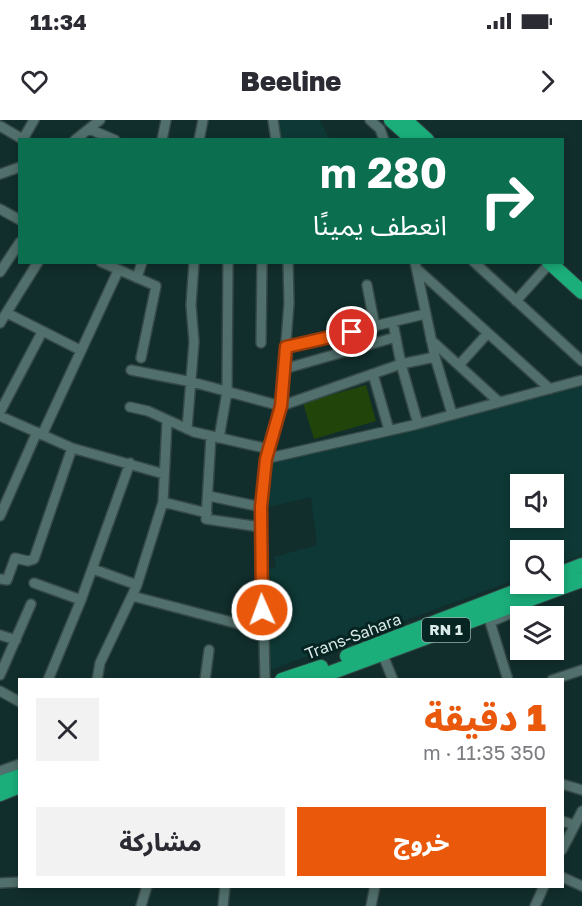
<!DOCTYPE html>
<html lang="ar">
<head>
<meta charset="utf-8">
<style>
  :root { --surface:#fff; --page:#f2f2f3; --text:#2b2b33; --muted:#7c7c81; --accent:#ea580c }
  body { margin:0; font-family:"Golos Text","Noto Sans Arabic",sans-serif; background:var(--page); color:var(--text); direction:rtl; height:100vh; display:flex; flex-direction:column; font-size:22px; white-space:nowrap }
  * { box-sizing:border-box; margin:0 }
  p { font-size:20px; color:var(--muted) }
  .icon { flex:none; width:33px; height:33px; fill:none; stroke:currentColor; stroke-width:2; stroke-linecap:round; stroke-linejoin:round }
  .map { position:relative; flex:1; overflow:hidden; direction:ltr }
  .drawer { position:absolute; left:18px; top:558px; width:546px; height:210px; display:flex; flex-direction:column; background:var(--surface); border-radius:0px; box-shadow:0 3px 9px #0003; direction:rtl }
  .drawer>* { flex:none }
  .banner { position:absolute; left:18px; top:18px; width:546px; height:126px; border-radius:0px; box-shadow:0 3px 9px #0003; direction:rtl; background:#0b6e4f; color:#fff; overflow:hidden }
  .buttons { position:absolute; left:510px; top:354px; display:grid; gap:12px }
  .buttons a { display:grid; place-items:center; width:54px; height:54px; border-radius:0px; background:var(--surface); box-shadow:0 3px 9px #0003; font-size:30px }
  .pin { position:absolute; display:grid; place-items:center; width:51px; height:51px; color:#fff; margin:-26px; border:3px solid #fff; border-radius:50%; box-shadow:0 2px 6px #0007 }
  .me { position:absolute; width:66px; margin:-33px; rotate:358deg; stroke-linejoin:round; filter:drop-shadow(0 0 4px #0008) }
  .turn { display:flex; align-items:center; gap:21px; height:126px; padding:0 18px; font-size:27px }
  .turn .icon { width:78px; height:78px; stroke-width:2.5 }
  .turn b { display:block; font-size:42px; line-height:51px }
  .round { display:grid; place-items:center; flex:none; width:63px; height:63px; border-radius:0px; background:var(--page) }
  .head { display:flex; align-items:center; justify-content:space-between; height:102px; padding:0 18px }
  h1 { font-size:36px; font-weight:800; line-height:45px; color:var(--accent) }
  .cta { display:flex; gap:12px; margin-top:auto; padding:12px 18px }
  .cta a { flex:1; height:69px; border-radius:0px; background:var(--accent); color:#fff; font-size:24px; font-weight:800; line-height:69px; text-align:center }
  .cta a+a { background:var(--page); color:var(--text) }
  .status { display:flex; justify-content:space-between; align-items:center; height:42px; padding:0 30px; background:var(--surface); direction:ltr }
  .status svg { height:16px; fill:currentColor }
  header { display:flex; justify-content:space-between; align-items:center; height:78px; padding:0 18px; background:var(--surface); font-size:27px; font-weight:800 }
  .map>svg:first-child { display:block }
  .built { fill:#0e3835; fill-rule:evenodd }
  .green { fill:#20440a }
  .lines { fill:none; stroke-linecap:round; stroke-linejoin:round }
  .minor-casing { stroke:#354947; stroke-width:12 }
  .highway-casing { stroke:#354947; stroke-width:16 }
  .minor { stroke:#516f6c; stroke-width:9 }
  .highway { stroke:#1bae7b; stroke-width:14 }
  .route-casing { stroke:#983908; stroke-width:15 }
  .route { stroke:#ea580c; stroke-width:10 }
  .labels { text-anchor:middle; stroke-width:6; stroke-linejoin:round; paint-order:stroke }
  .shield { fill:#062422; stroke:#9bafad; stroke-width:1.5 }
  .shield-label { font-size:15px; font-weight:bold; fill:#dbebe9 }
  .street-label { font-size:16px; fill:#dbebe9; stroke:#062422 }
</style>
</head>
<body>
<div class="status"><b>11:34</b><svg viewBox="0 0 49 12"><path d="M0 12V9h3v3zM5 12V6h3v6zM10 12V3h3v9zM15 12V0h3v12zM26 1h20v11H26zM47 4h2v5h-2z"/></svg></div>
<header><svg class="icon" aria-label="forward" viewBox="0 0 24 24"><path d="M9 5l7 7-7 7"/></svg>Beeline<svg class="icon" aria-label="heart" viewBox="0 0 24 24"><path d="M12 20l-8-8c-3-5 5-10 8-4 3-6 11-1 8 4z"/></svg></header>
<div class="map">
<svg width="582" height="786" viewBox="0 0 582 786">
  <rect width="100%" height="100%" fill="#112e2c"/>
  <path class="built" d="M276 0H320L329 19H280Z
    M582 264V435L554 445V430H520V458L270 550V516L266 513 262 451 276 447 274 437 317 425 311 377 265 388 270 343ZM520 364H554V398H520Z"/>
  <path class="green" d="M366 265 376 301 314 319 303 283Z"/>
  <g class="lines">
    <g class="minor-casing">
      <path id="minor" d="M273 0 276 20
        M370 0 380 9 384 20
        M0 6 24 20
        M89 9 115 20
        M23 19 34 0
        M75 20 100 0
        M162 20 166 0
        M199 20 203 0
        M0 54 20 47
        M0 89 20 100
        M101 142 156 166 141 238
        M415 142 435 237 452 294
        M474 142 582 241
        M417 149 550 269
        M0 152 20 122
        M137 158 142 142
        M367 165 375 207
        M516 181 550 143
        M7 193 80 230
        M0 203 38 142
        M431 220 499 282
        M261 223 262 142
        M286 227 425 194
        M459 245 488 213
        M284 249 396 217
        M131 250 192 262 281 286 401 244 393 203
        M373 254 389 310
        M130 287 148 291 194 312 269 329
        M0 292 42 212
        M0 296 72 328 164 354
        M418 304 401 244 435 237
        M187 309 194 222 191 185 194 142
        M42 315 118 151
        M211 316 206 399 260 407
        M219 318 227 272 228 142
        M265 339 418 304 582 260
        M209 376 261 387
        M163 382 207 393
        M0 396 37 312
        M93 449 137 465
        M0 459 7 460 15 438 28 441 34 439 72 328
        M34 463 81 480 48 560
        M132 476 262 510
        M81 480 130 343
        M0 515 16 520
        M382 533 393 560
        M0 555 31 484
        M97 560 100 543 137 465 163 382 167 302
        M205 560 209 530
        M265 560 261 387 265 339 281 286 289 183 288 142
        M508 560 490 502 529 486
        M552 560 582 550
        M0 571 20 582
        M0 651 20 644
        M562 664 582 670
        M562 701 575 705
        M562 730 582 691
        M562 757 582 766
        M0 763 20 762
        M141 786 147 766
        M223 786 225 766
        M371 786 375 766
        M535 786 544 766"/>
    </g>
    <g class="highway-casing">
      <path id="highway" d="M391 0 410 17
        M405 0 427 20
        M549 142 582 172
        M554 456 582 445
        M347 536 535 464
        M282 560 321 547
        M311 560 582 460
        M0 663 20 656
        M0 674 20 666"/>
    </g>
    <use href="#minor" class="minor"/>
    <use href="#highway" class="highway"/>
  </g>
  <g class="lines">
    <g class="route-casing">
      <path id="route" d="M262 490 261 387 266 339 281 286 286 227 352 212"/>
    </g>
    <use href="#route" class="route"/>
  </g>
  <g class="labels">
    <rect class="shield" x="422" y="498" width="48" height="24" rx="4.5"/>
    <g class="shield-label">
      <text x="446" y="515">RN 1</text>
    </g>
    <g class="street-label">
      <text transform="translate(353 516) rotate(-21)" y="6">Trans-Sahara</text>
    </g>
  </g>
</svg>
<div class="buttons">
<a><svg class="icon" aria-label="sound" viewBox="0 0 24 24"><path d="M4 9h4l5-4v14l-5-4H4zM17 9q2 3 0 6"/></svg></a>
<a><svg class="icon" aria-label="search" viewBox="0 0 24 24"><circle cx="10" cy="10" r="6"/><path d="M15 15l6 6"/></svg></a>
<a><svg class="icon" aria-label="layers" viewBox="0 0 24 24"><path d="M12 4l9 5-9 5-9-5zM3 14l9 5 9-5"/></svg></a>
</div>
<div class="pin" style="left:352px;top:212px;background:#d93025"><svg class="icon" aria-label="arrive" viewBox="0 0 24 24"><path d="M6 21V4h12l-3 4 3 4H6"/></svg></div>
<svg class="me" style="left:262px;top:490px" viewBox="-20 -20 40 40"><circle r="17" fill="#ea580c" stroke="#fff" stroke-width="3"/><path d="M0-11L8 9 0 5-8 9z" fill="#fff"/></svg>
<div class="banner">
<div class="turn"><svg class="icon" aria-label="right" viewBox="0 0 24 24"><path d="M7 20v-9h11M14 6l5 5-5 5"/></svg><div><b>280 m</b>انعطف يمينًا</div></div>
</div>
<section class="drawer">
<div class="head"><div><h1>1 دقيقة</h1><p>350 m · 11:35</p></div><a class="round"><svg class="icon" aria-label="close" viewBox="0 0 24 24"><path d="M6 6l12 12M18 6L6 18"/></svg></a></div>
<div class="cta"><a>خروج</a><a>مشاركة</a></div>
</section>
</div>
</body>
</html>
